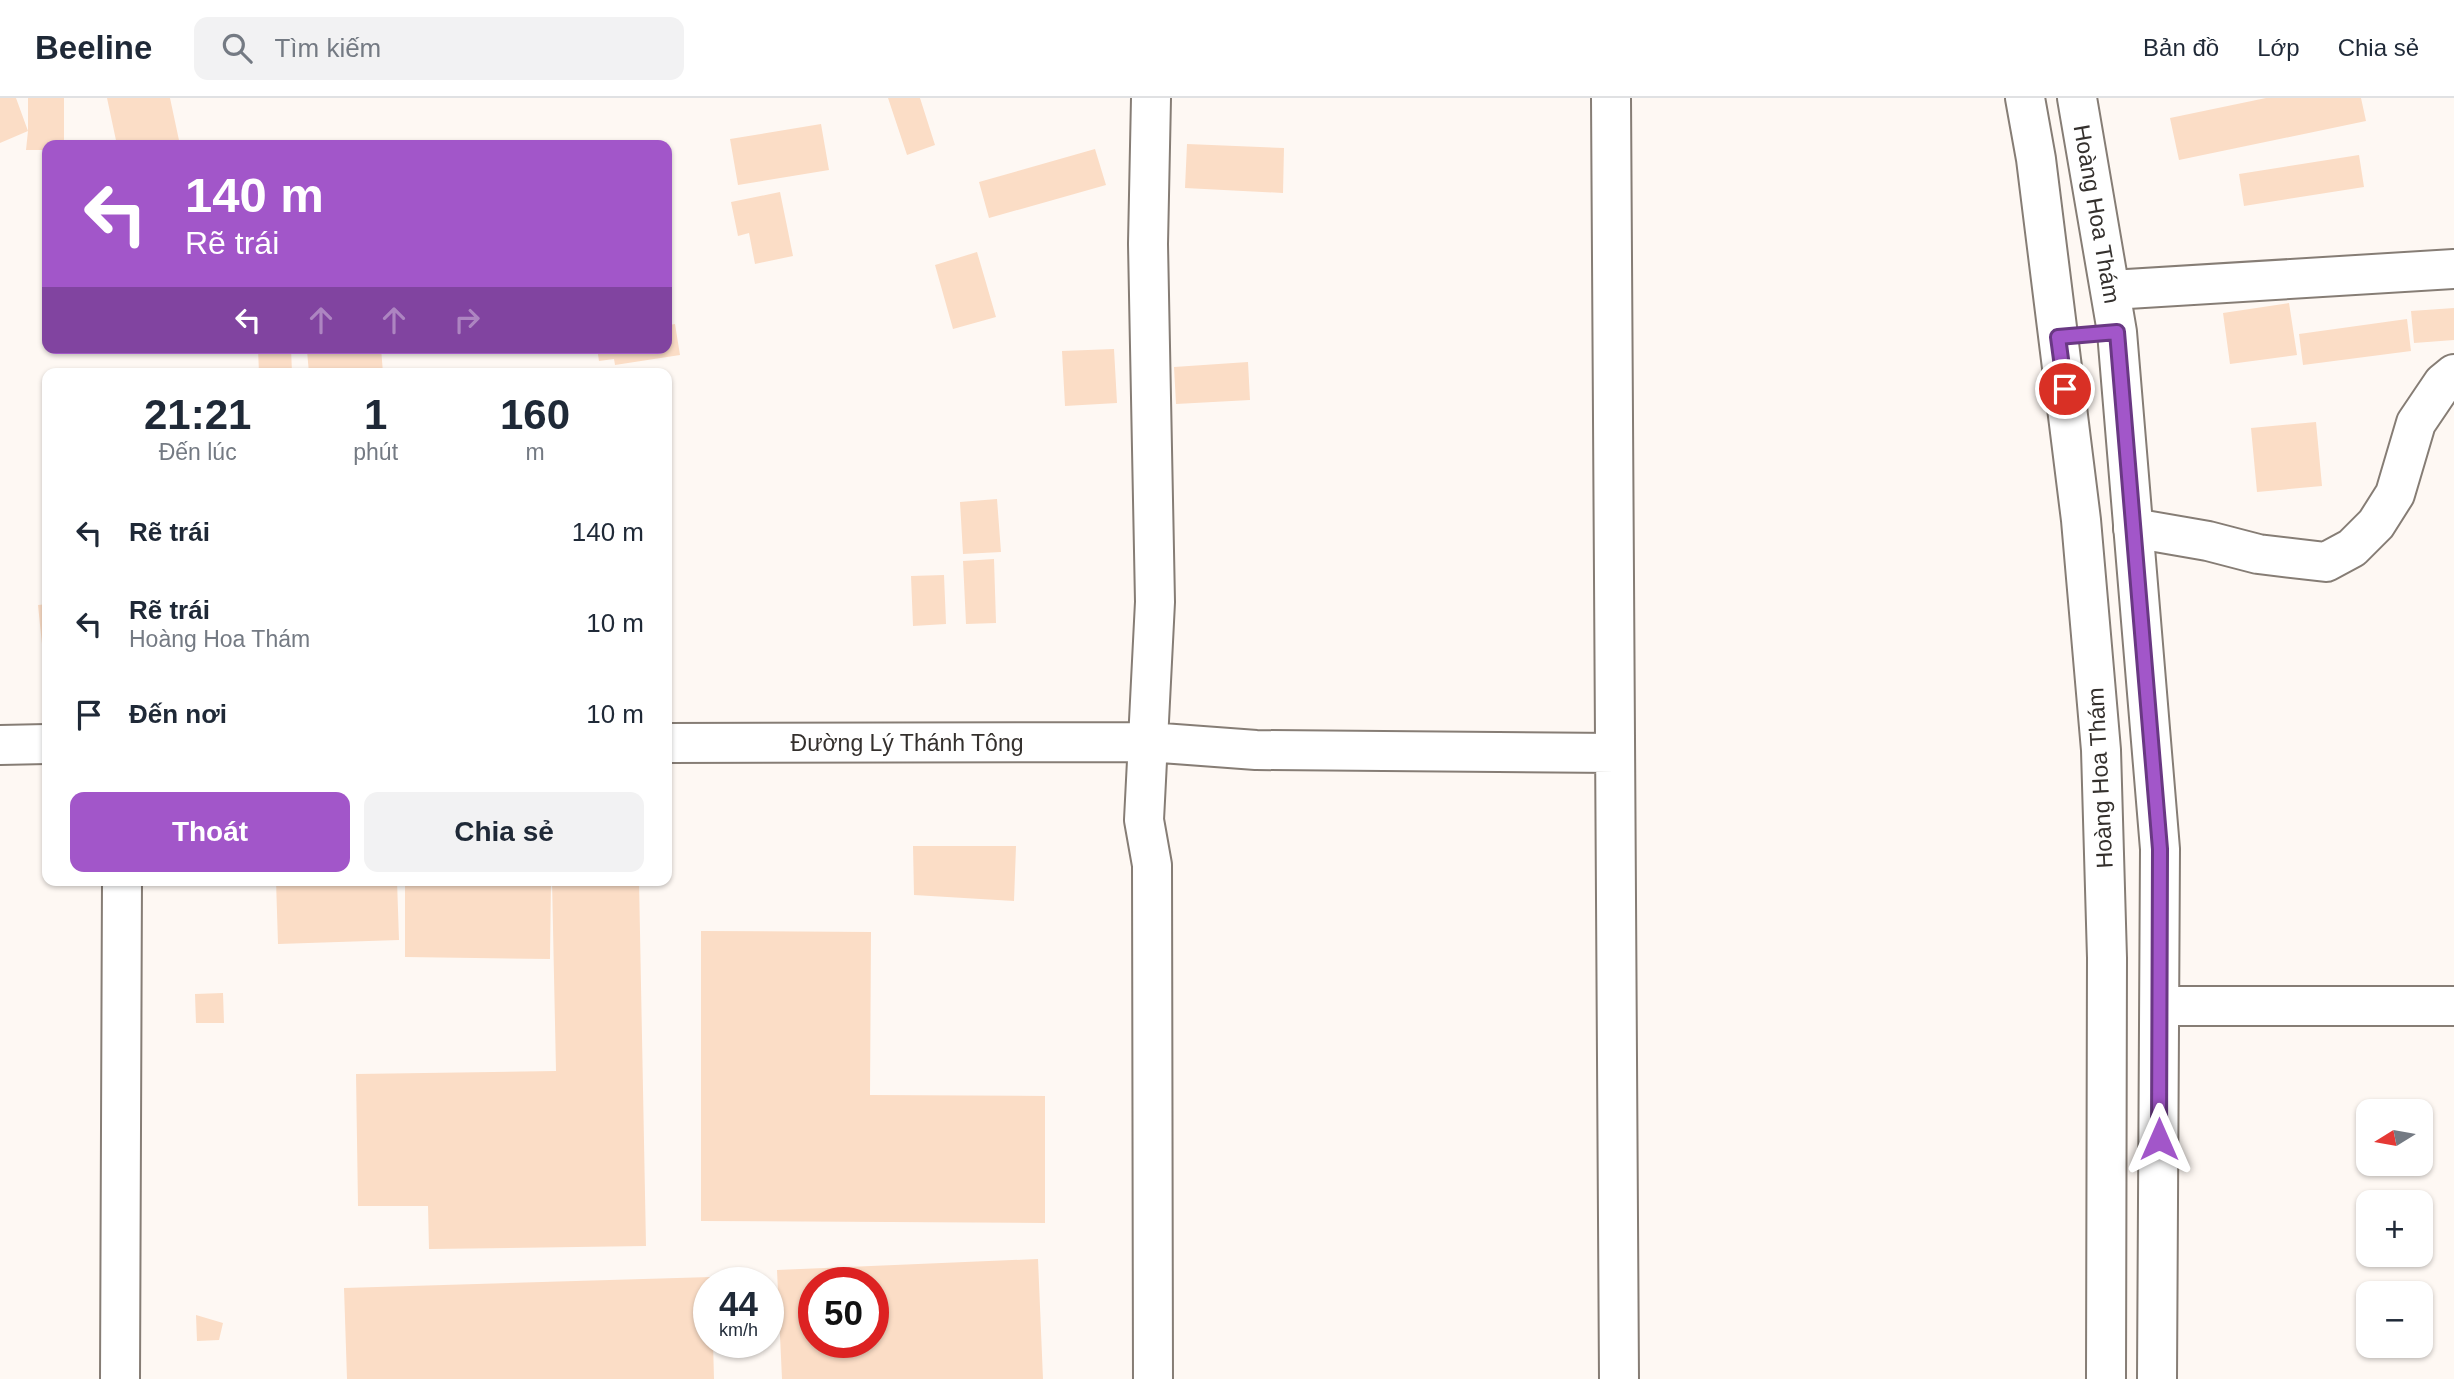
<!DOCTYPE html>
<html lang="vi">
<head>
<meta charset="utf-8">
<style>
  :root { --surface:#fff; --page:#f2f2f3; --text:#1f2937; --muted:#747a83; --line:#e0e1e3; --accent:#a256c9 }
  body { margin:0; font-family:Arial,sans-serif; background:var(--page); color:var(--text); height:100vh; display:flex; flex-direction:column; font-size:26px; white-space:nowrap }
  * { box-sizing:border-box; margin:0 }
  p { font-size:23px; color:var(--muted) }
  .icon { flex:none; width:38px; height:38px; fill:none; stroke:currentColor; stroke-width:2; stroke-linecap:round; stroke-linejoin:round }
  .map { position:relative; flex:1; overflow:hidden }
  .sheet { position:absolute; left:42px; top:270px; width:630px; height:518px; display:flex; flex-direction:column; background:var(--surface); border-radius:14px; box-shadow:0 2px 5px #0004 }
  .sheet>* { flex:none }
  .guide { position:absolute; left:42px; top:42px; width:630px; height:214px; border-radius:14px; box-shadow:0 2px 5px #0004; background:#a256c9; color:#fff; overflow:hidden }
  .needle { width:46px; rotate:259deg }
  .controls { position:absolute; left:2356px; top:1001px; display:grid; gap:14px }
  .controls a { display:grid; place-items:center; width:77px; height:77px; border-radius:14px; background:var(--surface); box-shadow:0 2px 5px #0004; font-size:35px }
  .speed { position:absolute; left:693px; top:1169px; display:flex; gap:14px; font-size:35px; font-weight:700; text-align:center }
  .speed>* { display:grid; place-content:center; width:91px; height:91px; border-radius:50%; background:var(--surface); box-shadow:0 2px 5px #0004; line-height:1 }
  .speed small { font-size:18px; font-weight:400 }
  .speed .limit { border:10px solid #d22; background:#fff; color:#111 }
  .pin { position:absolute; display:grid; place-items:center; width:60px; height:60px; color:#fff; margin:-30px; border:4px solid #fff; border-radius:50%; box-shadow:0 2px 7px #0007 }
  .me { position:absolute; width:77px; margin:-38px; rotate:0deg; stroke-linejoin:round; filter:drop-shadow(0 0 5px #0008) }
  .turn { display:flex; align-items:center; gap:24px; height:147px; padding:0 28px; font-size:32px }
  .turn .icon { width:91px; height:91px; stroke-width:2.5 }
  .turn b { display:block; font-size:49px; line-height:60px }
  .lanes { display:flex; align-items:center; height:66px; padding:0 28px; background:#0003; justify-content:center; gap:35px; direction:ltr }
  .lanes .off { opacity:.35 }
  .eta { display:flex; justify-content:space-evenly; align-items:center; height:119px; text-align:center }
  .eta b { font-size:42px; font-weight:800; line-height:49px }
  .cta { display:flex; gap:14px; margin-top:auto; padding:14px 28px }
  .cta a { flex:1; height:80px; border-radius:14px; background:var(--accent); color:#fff; font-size:28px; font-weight:800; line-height:80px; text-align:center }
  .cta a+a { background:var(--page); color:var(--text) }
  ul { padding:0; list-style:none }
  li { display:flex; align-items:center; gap:21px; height:91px; padding:0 28px }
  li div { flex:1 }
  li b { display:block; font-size:26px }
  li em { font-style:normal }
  header { display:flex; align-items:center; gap:42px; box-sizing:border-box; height:98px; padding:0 35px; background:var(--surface); border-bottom:2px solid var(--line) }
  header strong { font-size:33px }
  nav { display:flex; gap:38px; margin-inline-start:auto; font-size:24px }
  .search { width:490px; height:63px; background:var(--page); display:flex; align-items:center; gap:18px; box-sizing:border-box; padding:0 24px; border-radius:14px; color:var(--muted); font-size:26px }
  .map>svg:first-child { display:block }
  .building { fill:#fbddc6; fill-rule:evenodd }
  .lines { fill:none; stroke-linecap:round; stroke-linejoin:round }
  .minor-casing { stroke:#867d75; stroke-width:42 }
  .major-casing { stroke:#867d75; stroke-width:42 }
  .minor { stroke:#fff; stroke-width:38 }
  .major { stroke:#fff; stroke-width:38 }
  .route-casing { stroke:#693883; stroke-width:18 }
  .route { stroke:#a256c9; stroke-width:12 }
  .labels { text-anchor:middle; stroke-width:5; stroke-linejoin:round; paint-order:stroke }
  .street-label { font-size:23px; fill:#34302d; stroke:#fff }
</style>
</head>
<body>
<header>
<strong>Beeline</strong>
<div class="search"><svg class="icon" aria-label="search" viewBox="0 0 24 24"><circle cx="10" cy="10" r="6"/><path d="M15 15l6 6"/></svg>Tìm kiếm</div>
<nav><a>Bản đồ</a><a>Lớp</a><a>Chia sẻ</a></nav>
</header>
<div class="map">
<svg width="2454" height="1281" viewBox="0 0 2454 1281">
  <rect width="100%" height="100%" fill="#fef8f3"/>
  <path class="building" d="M0 0H16L28 33V0H64V47H47V52H26L28 33 0 45Z
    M107 0H170L180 47H117Z
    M888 0H920L935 47 907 57Z
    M2266 0H2361L2366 23 2179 62 2170 20Z
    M821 26 829 72 738 87 730 41Z
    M1187 46 1284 50 1283 95 1185 90Z
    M1095 51 1106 87 989 120 979 84Z
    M2359 57 2364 89 2244 108 2239 76Z
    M780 94 793 158 755 166 749 135 738 138 731 104Z
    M977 154 996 219 953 231 935 167Z
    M2289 205 2297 257 2230 266 2223 215Z
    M2454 210V242L2414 245 2411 213Z
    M667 221 669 227 675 226 680 257 615 267 614 261 599 263 597 250H667Z
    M2407 221 2411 253 2303 267 2299 236Z
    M291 250 292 275H259L258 251Z
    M340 250H381L383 275H309L307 253Z
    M1114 251 1117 305 1065 308 1062 253Z
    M1248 264 1250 302 1176 306 1174 269Z
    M2316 324 2322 388 2257 394 2251 330Z
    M997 401 1001 454 963 456 960 404Z
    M994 461 996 525 966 526 963 463Z
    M944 477 946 526 913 528 911 478Z
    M47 506V566H44L38 507Z
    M913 748H1016L1014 803 914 797Z
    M276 782H397L399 842 278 846Z
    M405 782H551L550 861 405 859Z
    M552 782H639L646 1148 429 1151 428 1108H358L356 976 556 973Z
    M701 833 871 834 870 997 1045 998V1125L701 1123Z
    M223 895 224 925H196L195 896Z
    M1038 1161 1043 1281H782L777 1172ZM814 1185H873V1244H814Z
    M711 1179V1185H709V1244H713L714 1281H347L344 1190Z
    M196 1217 223 1225 219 1242 197 1243Z"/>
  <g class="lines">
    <g class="minor-casing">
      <path id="minor" d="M1151 0 1148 146 1155 504 1144 722 1152 767 1153 1281
        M1611 0 1619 1281
        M2111 192 2454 171
        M2133 430 2208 443 2258 456 2326 464 2352 450 2376 426 2395 396 2416 325 2443 285 2454 276
        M667 645 1148 644 1256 652 1615 655
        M0 647 47 646
        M2160 908H2454
        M120 1281 122 782"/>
    </g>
    <g class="major-casing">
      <path id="major" d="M2025 0 2036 61 2081 422 2101 652 2107 860 2106 1281
        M2077 0 2117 234 2160 751 2157 1281"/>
    </g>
    <use href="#minor" class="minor"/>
    <use href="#major" class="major"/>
  </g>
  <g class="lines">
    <g class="route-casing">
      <path id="route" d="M2065 291 2058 239 2117 234 2160 751 2159 1041"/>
    </g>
    <use href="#route" class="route"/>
  </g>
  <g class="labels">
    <g class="street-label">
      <text transform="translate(2097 116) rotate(80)" y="8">Hoàng Hoa Thám</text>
      <text x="907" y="653">Đường Lý Thánh Tông</text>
      <text transform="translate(2100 680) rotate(-93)" y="8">Hoàng Hoa Thám</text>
    </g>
  </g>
</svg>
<div class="controls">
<a><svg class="needle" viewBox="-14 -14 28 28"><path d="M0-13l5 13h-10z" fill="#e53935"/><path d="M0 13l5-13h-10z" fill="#747a83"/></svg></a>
<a>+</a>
<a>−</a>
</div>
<div class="speed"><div>44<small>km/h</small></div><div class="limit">50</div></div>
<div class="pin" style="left:2065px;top:291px;background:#d93025"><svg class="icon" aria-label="arrive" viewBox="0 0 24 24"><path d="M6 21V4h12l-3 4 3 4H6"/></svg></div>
<svg class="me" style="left:2159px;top:1041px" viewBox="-20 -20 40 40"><path d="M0-17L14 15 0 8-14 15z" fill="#a256c9" stroke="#fff" stroke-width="4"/></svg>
<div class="guide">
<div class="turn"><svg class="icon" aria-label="left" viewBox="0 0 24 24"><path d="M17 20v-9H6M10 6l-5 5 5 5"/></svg><div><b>140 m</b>Rẽ trái</div></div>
<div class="lanes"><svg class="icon" aria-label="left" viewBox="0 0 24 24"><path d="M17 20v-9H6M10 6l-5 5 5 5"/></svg><svg class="icon off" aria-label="ahead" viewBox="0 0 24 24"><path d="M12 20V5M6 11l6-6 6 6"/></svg><svg class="icon off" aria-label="ahead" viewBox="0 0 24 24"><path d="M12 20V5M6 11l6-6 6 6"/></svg><svg class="icon off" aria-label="right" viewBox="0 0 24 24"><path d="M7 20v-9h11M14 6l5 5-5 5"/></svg></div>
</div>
<section class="sheet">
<div class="eta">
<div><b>21:21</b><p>Đến lúc</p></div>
<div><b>1</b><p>phút</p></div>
<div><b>160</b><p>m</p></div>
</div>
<ul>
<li><svg class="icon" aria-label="left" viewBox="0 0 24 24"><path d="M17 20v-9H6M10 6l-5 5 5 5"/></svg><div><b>Rẽ trái</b></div><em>140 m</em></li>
<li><svg class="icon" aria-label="left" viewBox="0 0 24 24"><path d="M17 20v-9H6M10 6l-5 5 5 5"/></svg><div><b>Rẽ trái</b><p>Hoàng Hoa Thám</p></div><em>10 m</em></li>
<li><svg class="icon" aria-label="arrive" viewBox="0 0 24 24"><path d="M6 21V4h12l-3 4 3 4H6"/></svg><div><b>Đến nơi</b></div><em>10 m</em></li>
</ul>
<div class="cta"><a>Thoát</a><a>Chia sẻ</a></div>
</section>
</div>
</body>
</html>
